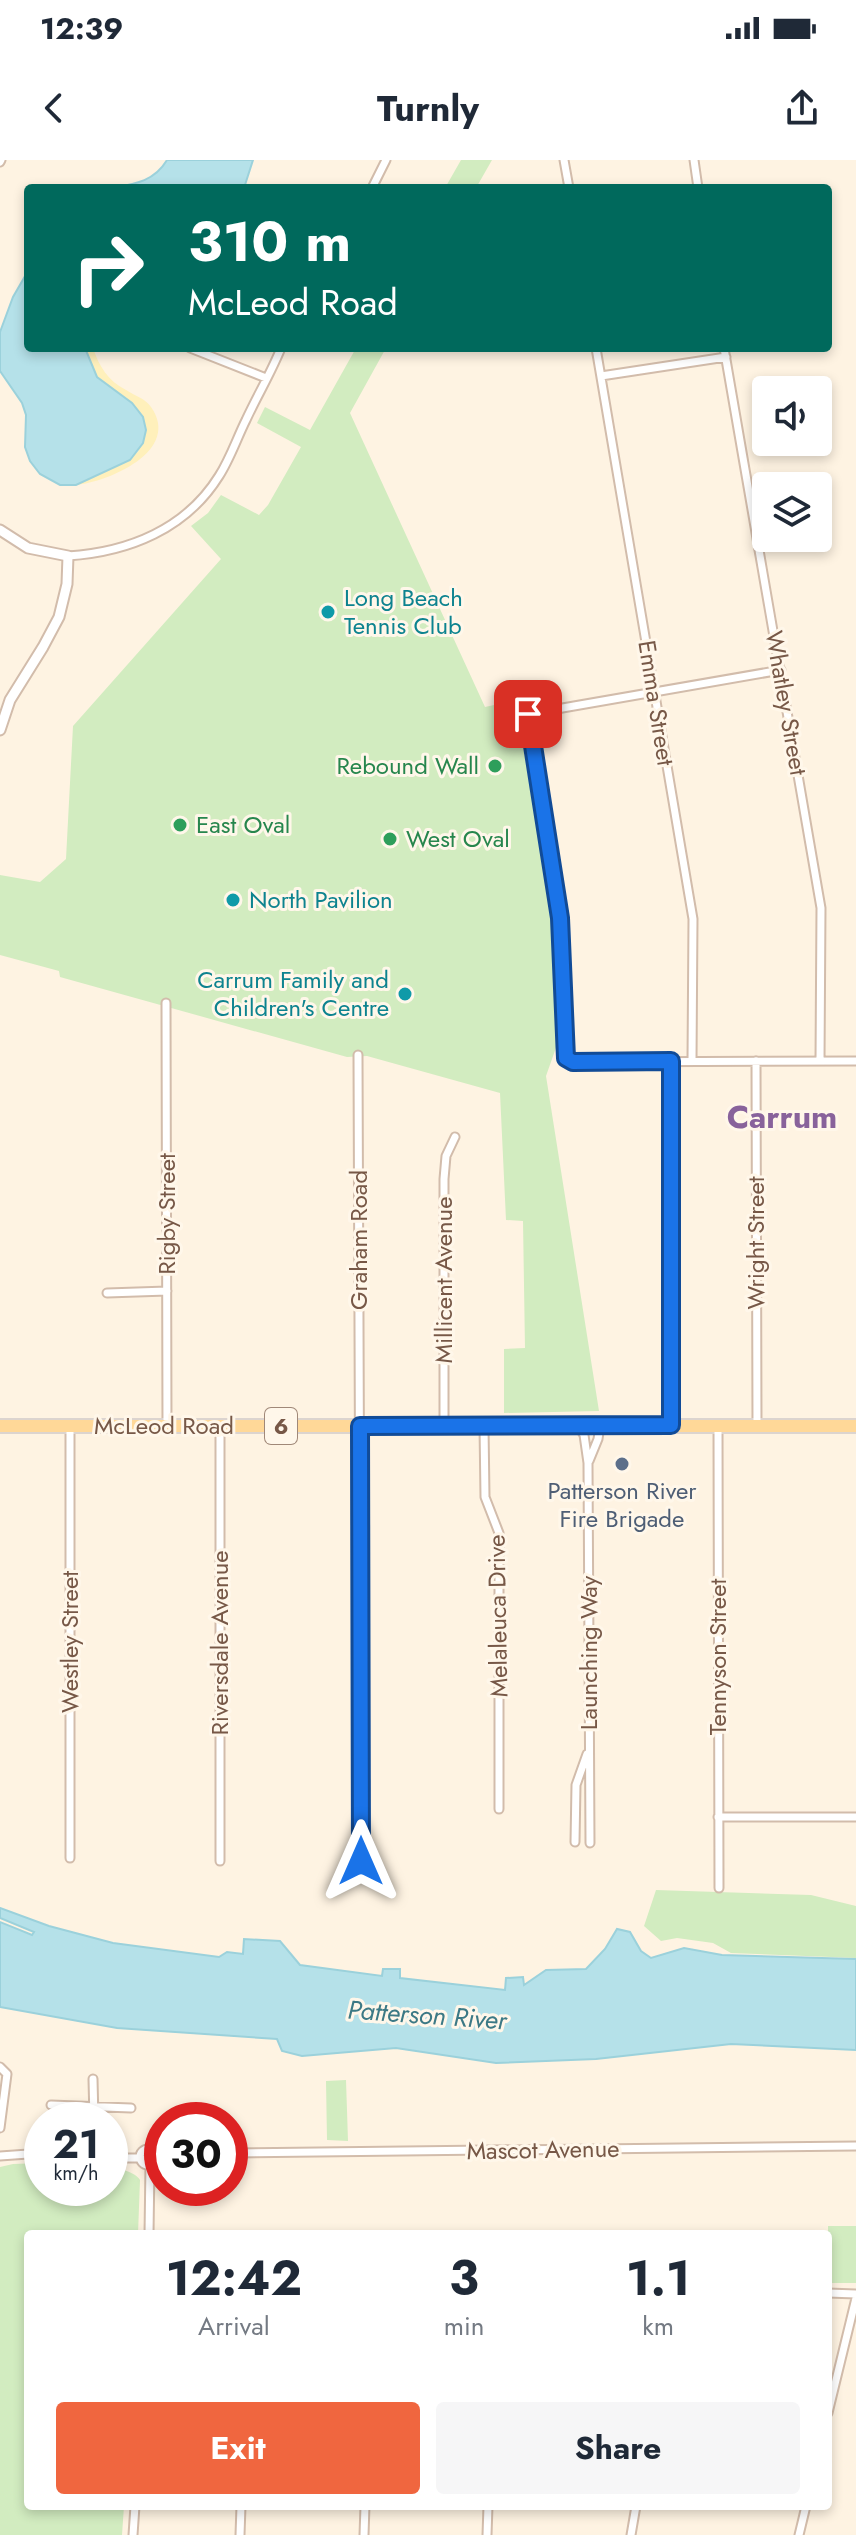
<!DOCTYPE html>
<html lang="en">
<head>
<meta charset="utf-8">
<style>
  :root { --surface:#fff; --page:#f6f6f7; --text:#1f2937; --muted:#747a83; --accent:#f0663f }
  body { margin:0; font-family:Jost,sans-serif; background:var(--page); color:var(--text); height:100vh; display:flex; flex-direction:column; font-size:30px; white-space:nowrap }
  * { box-sizing:border-box; margin:0 }
  p { font-size:26px; color:var(--muted) }
  .icon { flex:none; width:44px; height:44px; fill:none; stroke:currentColor; stroke-width:2; stroke-linecap:round; stroke-linejoin:round }
  .map { position:relative; flex:1; overflow:hidden }
  .details { position:absolute; left:24px; top:2070px; width:808px; height:280px; display:flex; flex-direction:column; background:var(--surface); border-radius:8px; box-shadow:0 4px 12px #0003 }
  .details>* { flex:none }
  .hud { position:absolute; left:24px; top:24px; width:808px; height:168px; border-radius:8px; box-shadow:0 4px 12px #0003; background:#00695c; color:#fff; overflow:hidden }
  .tools { position:absolute; left:752px; top:216px; display:grid; gap:16px }
  .tools a { display:grid; place-items:center; width:80px; height:80px; border-radius:8px; background:var(--surface); box-shadow:0 4px 12px #0003; font-size:40px }
  .speed { position:absolute; left:24px; top:1942px; display:flex; gap:16px; font-size:40px; font-weight:700; text-align:center }
  .speed>* { display:grid; place-content:center; width:104px; height:104px; border-radius:50%; background:var(--surface); box-shadow:0 4px 12px #0003; line-height:1 }
  .speed small { font-size:20px; font-weight:400 }
  .speed .limit { border:12px solid #d22; background:#fff; color:#111 }
  .pin { position:absolute; display:grid; place-items:center; width:68px; height:68px; color:#fff; margin:-34px; border-radius:16px; box-shadow:0 4px 12px #0006 }
  .me { position:absolute; width:88px; margin:-44px; rotate:0deg; stroke-linejoin:round; filter:drop-shadow(0 0 6px #0008) }
  .turn { display:flex; align-items:center; gap:28px; height:168px; padding:0 32px; font-size:36px }
  .turn .icon { width:104px; height:104px; stroke-width:2.5 }
  .turn b { display:block; font-size:56px; line-height:68px }
  .eta { display:flex; justify-content:space-evenly; align-items:center; height:136px; text-align:center }
  .eta b { font-size:48px; font-weight:700; line-height:56px }
  .cta { display:flex; gap:16px; margin-top:auto; padding:16px 32px }
  .cta a { flex:1; height:92px; border-radius:8px; background:var(--accent); color:#fff; font-size:32px; font-weight:700; line-height:92px; text-align:center }
  .cta a+a { background:var(--page); color:var(--text) }
  .status { display:flex; justify-content:space-between; align-items:center; height:56px; padding:0 40px; background:var(--surface); direction:ltr }
  .status svg { height:22px; fill:currentColor }
  header { display:flex; justify-content:space-between; align-items:center; height:104px; padding:0 32px; background:var(--surface); font-size:36px; font-weight:700 }
  .map>svg:first-child { display:block }
  .green { fill:#d2ecc0 }
  .sand { fill:#fff0bb }
  .water { fill:#b5e1e9; stroke:#9bd1db; stroke-width:2 }
  .lines { fill:none; stroke-linecap:round; stroke-linejoin:round }
  .minor-casing { stroke:#d2bcab; stroke-width:11 }
  .tertiary-casing { stroke:#d2bcab; stroke-width:13 }
  .primary-casing { stroke:#dcd4cf; stroke-width:16 }
  .minor { stroke:#fff; stroke-width:7 }
  .tertiary { stroke:#fff; stroke-width:9 }
  .primary { stroke:#ffd898; stroke-width:12 }
  .route-casing { stroke:#114b97; stroke-width:20 }
  .route { stroke:#1a73e8; stroke-width:14 }
  .culture-dot { fill:#0f9aa8; stroke:#fff7ea; stroke-width:3 }
  .leisure-dot { fill:#2e9e5b; stroke:#fff7ea; stroke-width:3 }
  .service-dot { fill:#5c6f8a; stroke:#fff7ea; stroke-width:3 }
  .labels { text-anchor:middle; stroke-width:6; stroke-linejoin:round; paint-order:stroke }
  .shield { fill:#fff7ea; stroke:#a08878; stroke-width:2 }
  .shield-label { font-size:22px; font-weight:bold; fill:#775847 }
  .culture-label { font-size:24px; fill:#0d838f; stroke:#fff7ea; text-anchor:start }
  .street-label { font-size:24px; fill:#775847; stroke:#fff7ea }
  .leisure-label { font-size:24px; fill:#27864d; stroke:#fff7ea; text-anchor:start }
  .service-label { font-size:24px; fill:#4e5e75; stroke:#fff7ea }
  .water-label { font-size:26px; font-style:italic; fill:#3c7985; stroke:#fff7ea }
  .district-label { font-size:32px; font-weight:bold; fill:#88629b; stroke:#fff7ea }
</style>
</head>
<body>
<div class="status"><b>12:39</b><svg viewBox="0 0 49 12"><path d="M0 12V9h3v3zM5 12V6h3v6zM10 12V3h3v9zM15 12V0h3v12zM26 1h20v11H26zM47 4h2v5h-2z"/></svg></div>
<header><svg class="icon" aria-label="back" viewBox="0 0 24 24"><path d="M15 5l-7 7 7 7"/></svg>Turnly<svg class="icon" aria-label="share" viewBox="0 0 24 24"><path d="M12 15V3M7 8l5-5 5 5M5 13v7h14v-7"/></svg></header>
<div class="map">
<svg width="856" height="2375" viewBox="0 0 856 2375">
  <rect width="100%" height="100%" fill="#fef3e2"/>
  <path class="green" d="M461 0H492L476 28H445Z
    M356 188H386L350 253 485 547 503 543 508 551 518 557 554 767 558 882 546 916 599 1251 504 1253V1189L525 1188 523 1061 506 1060 500 933 367 896 347 897 60 817 59 811 0 795V715L40 722 66 699 73 566 221 399 191 366 208 353 221 335 259 355 268 345 301 287 257 263 265 247 310 270Z
    M656 1730 811 1735 856 1746V1798L731 1793 713 1783 677 1778 661 1781 644 1766Z
    M346 1920 348 1981 327 1980 326 1921Z
    M42 2003V2028H110V2007C118 2008 136 2012 140 2020L138 2074H28V2346H124L122 2375H0V2007L13 2004Z
    M828 2066H856V2123H828Z"/>
  <path class="sand" d="M85 188H93C99 206 108 221 126 230 135 236 145 238 151 247 182 291 108 322 76 325L138 292 146 271 132 243 97 217Z"/>
  <path class="water" d="M167 0H253L244 28H110C134 24 154 22 167 0Z
    M28 111V188H85L97 217 132 243 143 257 146 270 143 283 130 300 76 325H60L40 314 30 301 25 287 26 255 22 243 0 211V172L13 137Z
    M0 1748 49 1766 113 1783 219 1797 227 1792 243 1794 244 1779 280 1781 300 1805 382 1816 383 1809H400V1818L505 1830 506 1818 523 1817 524 1825 546 1810 586 1809 605 1789 617 1769 630 1772 641 1791 651 1798 684 1788 722 1795 856 1799V1890L731 1884 596 1899 496 1903 396 1888 302 1896 282 1891 277 1879 117 1868 0 1847V1762L32 1775 34 1772 0 1758Z"/>
  <g class="lines">
    <g class="minor-casing">
      <path id="minor" d="M564 0 569 28
        M694 0 698 28
        M0 2 1 0
        M372 28 386 0
        M190 188 266 218
        M596 188 693 759 692 901
        M724 188 821 748 820 901
        M601 216 726 197
        M68 396C129 392 186 369 219 316 230 299 237 278 246 260 257 236 271 213 281 188
        M781 510 528 554 560 758 563 887 566 898 573 902 856 901
        M166 843 167 1266
        M358 895 361 1701
        M671 901V1265
        M756 901 757 1265
        M107 1133 167 1131
        M70 1266V1698
        M444 1266V1019L446 996 455 977
        M484 1266 485 1337 499 1373V1649
        M718 1266 719 1728
        M579 1267 584 1275 588 1303 590 1683
        M589 1301 598 1279 600 1266
        M718 1657H856
        M575 1682 576 1625 587 1594
        M220 1701V1266
        M0 1907 7 1914 0 1968
        M93 1919 94 1960
        M51 1945 131 1948
        M140 1997a8 8 0 1 1 16 0a8 8 0 1 1-16 0Z
        M230 1993 856 1986
        M0 1996 42 1993
        M110 1998H141
        M149 2074 150 2005
        M828 2133 856 2134
        M828 2253 856 2138
        M133 2375 135 2346
        M240 2375 241 2346
        M364 2375 365 2346
        M487 2375 488 2346
        M631 2375 636 2346
        M799 2375 806 2346"/>
    </g>
    <g class="tertiary-casing">
      <path id="tertiary" d="M0 370 28 388 68 396 67 424 59 457 43 487 10 540 0 570"/>
    </g>
    <g class="primary-casing">
      <path id="primary" d="M0 1266H856"/>
    </g>
    <use href="#minor" class="minor"/>
    <use href="#tertiary" class="tertiary"/>
    <use href="#primary" class="primary"/>
  </g>
  <g class="lines">
    <g class="route-casing">
      <path id="route" d="M361 1701 360 1266 671 1265V901L573 902 566 898 560 758 528 554"/>
    </g>
    <use href="#route" class="route"/>
  </g>
  <g class="culture-dot">
    <circle cx="328" cy="452" r="8"/>
    <circle cx="233" cy="740" r="8"/>
    <circle cx="405" cy="834" r="8"/>
  </g>
  <g class="leisure-dot">
    <circle cx="495" cy="606" r="8"/>
    <circle cx="180" cy="665" r="8"/>
    <circle cx="390" cy="679" r="8"/>
  </g>
  <circle class="service-dot" cx="622" cy="1304" r="8"/>
  <g class="labels">
    <rect class="shield" x="265" y="1248" width="32" height="36" rx="6"/>
    <g class="shield-label">
      <text x="281" y="1274">6</text>
    </g>
    <g class="culture-label">
      <text x="344" y="446">Long Beach<tspan x="344" dy="28">Tennis Club</tspan></text>
      <text x="249" y="748">North Pavilion</text>
      <text x="389" y="828" text-anchor="end">Carrum Family and<tspan x="389" dy="28">Children's Centre</tspan></text>
    </g>
    <g class="street-label">
      <text transform="translate(656 543) rotate(81)" y="8">Emma Street</text>
      <text transform="translate(786 543) rotate(80)" y="8">Whatley Street</text>
      <text transform="translate(167 1054) rotate(-90)" y="8">Rigby Street</text>
      <text transform="translate(359 1080) rotate(-90)" y="8">Graham Road</text>
      <text transform="translate(756 1083) rotate(-90)" y="8">Wright Street</text>
      <text transform="translate(444 1120) rotate(-90)" y="8">Millicent Avenue</text>
      <text x="164" y="1274">McLeod Road</text>
      <text transform="translate(498 1456) rotate(-91)" y="8">Melaleuca Drive</text>
      <text transform="translate(70 1482) rotate(-90)" y="8">Westley Street</text>
      <text transform="translate(220 1483) rotate(-90)" y="8">Riversdale Avenue</text>
      <text transform="translate(589 1493) rotate(-90)" y="8">Launching Way</text>
      <text transform="translate(718 1497) rotate(-90)" y="8">Tennyson Street</text>
      <text transform="translate(543 1990) rotate(-1)" y="8">Mascot Avenue</text>
    </g>
    <g class="leisure-label">
      <text x="479" y="614" text-anchor="end">Rebound Wall</text>
      <text x="196" y="673">East Oval</text>
      <text x="406" y="687">West Oval</text>
    </g>
    <g class="service-label">
      <text x="622" y="1339">Patterson River<tspan x="622" dy="28">Fire Brigade</tspan></text>
    </g>
    <g class="water-label">
      <text transform="translate(427 1855) rotate(4)" y="9">Patterson River</text>
    </g>
    <g class="district-label">
      <text x="782" y="968">Carrum</text>
    </g>
  </g>
</svg>
<div class="tools">
<a><svg class="icon" aria-label="sound" viewBox="0 0 24 24"><path d="M4 9h4l5-4v14l-5-4H4zM17 9q2 3 0 6"/></svg></a>
<a><svg class="icon" aria-label="layers" viewBox="0 0 24 24"><path d="M12 4l9 5-9 5-9-5zM3 14l9 5 9-5"/></svg></a>
</div>
<div class="speed"><div>21<small>km/h</small></div><div class="limit">30</div></div>
<div class="pin" style="left:528px;top:554px;background:#d93025"><svg class="icon" aria-label="arrive" viewBox="0 0 24 24"><path d="M6 21V4h12l-3 4 3 4H6"/></svg></div>
<svg class="me" style="left:361px;top:1701px" viewBox="-20 -20 40 40"><path d="M0-17L14 15 0 8-14 15z" fill="#1a73e8" stroke="#fff" stroke-width="4"/></svg>
<div class="hud">
<div class="turn"><svg class="icon" aria-label="right" viewBox="0 0 24 24"><path d="M7 20v-9h11M14 6l5 5-5 5"/></svg><div><b>310 m</b>McLeod Road</div></div>
</div>
<section class="details">
<div class="eta">
<div><b>12:42</b><p>Arrival</p></div>
<div><b>3</b><p>min</p></div>
<div><b>1.1</b><p>km</p></div>
</div>
<div class="cta"><a>Exit</a><a>Share</a></div>
</section>
</div>
</body>
</html>
